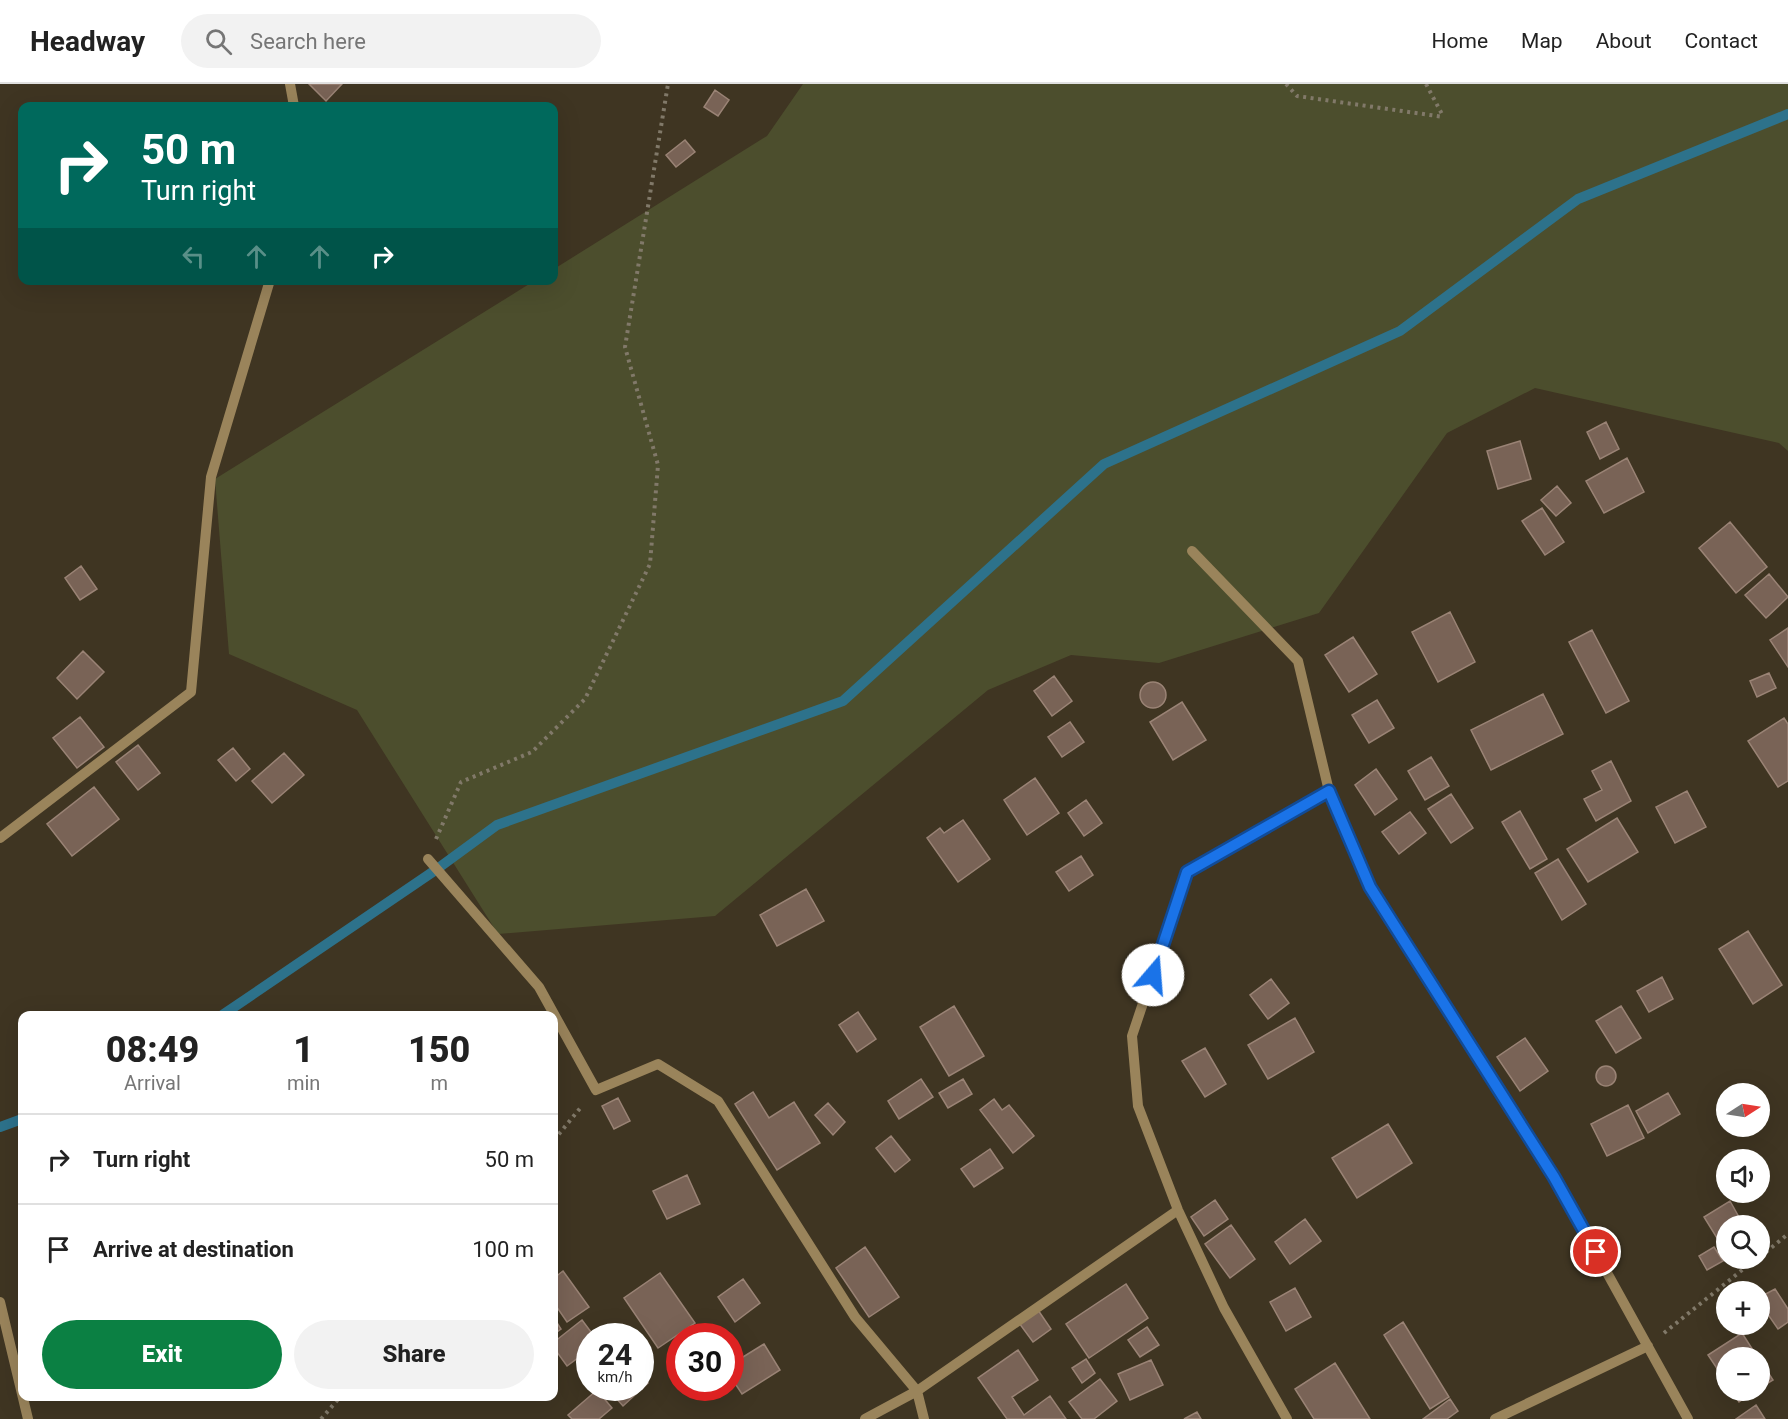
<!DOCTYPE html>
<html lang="en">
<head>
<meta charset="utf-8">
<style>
  :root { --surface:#fff; --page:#f2f2f2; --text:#222; --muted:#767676; --line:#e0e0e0; --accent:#0b8043 }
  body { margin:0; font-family:Roboto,sans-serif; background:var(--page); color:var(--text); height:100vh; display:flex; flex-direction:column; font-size:22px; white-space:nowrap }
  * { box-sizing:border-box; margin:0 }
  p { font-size:20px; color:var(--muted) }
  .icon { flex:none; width:33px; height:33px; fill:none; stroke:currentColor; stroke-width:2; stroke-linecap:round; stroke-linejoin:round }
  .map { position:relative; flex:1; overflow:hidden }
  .details { position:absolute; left:18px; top:927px; width:540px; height:390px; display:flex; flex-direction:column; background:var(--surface); border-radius:12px; box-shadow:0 6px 24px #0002 }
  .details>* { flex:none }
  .guide { position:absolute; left:18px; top:18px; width:540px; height:183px; border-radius:12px; box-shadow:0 6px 24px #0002; background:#00695c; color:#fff; overflow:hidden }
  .needle { width:39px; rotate:78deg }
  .controls { position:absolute; left:1716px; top:999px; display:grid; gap:12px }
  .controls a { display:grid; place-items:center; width:54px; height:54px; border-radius:50%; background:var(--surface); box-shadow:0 6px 24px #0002; font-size:30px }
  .speed { position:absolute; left:576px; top:1239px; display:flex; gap:12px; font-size:30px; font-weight:700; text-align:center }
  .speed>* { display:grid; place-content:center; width:78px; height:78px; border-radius:50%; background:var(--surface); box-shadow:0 6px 24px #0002; line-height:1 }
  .speed small { font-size:15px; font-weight:400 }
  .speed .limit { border:9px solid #d22; background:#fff; color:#111 }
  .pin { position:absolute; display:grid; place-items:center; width:51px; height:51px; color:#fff; margin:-26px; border:3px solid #fff; border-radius:50%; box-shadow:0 2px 6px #0007 }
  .me { position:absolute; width:66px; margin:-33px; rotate:18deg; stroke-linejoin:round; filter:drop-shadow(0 0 4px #0008) }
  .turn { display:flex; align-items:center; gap:21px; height:126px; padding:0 24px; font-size:27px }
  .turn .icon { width:78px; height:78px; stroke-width:2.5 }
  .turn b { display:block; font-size:42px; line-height:51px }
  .lanes { display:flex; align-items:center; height:57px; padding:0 24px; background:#0003; justify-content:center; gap:30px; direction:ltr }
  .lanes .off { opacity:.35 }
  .eta { display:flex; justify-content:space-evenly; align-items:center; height:102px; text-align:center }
  .eta b { font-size:36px; font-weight:800; line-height:42px }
  .action { display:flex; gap:12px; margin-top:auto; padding:12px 24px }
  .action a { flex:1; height:69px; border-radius:36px; background:var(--accent); color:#fff; font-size:24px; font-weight:800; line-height:69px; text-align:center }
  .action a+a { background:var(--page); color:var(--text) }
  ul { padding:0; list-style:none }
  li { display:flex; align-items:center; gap:18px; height:90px; padding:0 24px; border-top:2px solid var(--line) }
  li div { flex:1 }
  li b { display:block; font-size:22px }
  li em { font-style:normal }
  header { display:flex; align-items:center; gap:36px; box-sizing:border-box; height:84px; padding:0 30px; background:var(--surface); border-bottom:2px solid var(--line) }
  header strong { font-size:28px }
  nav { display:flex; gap:33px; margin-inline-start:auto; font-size:21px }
  .search { width:420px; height:54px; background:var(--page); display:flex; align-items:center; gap:15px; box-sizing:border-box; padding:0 21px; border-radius:33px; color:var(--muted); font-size:22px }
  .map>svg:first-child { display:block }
  .green { fill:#4c4e2d }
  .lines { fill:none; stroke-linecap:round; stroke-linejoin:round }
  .stream { stroke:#2d728b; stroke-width:10 }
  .building { fill:#796356; stroke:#9a8375; stroke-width:1.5 }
  .path { stroke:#817969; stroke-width:4; stroke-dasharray:3 4.5; stroke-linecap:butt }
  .minor { stroke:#9a845b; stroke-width:10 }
  .route-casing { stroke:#114b97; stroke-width:15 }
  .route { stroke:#1a73e8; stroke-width:10 }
</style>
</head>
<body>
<header>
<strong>Headway</strong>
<div class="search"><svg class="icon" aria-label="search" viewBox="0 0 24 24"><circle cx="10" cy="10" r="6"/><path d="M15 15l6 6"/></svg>Search here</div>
<nav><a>Home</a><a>Map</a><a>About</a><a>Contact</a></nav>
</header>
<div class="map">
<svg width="1788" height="1335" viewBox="0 0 1788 1335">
  <rect width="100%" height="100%" fill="#3f3522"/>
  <path class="green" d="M803 0H1788V367L1779 359 1535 304 1447 349 1319 529 1159 579 1071 571 988 606 715 832 498 850 357 626 229 570 215 395 534 197 554 196V185L767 52Z"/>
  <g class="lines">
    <path class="stream" d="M221 932 437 785 497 741 843 617 1104 380 1400 247 1578 115 1788 30
      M0 1043 22 1035"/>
  </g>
  <path class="building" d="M309 0H342L326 17Z
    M715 6 729 16 718 32 704 23Z
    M685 56 695 68 676 83 666 71Z
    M1606 338 1619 365 1600 375 1587 348Z
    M1520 357 1531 395 1498 405 1487 367Z
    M1627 374 1644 408 1604 429 1586 397Z
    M1557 402 1571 419 1556 432 1541 416Z
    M1542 424 1564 458 1545 471 1522 437Z
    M1730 438 1767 483 1736 509 1699 464Z
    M81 482 97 505 80 516 65 494Z
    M1769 490 1788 513 1766 534 1745 511Z
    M1450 528 1475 578 1438 598 1412 548Z
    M1788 544V583L1770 556Z
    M1592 546 1629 617 1606 629 1569 558Z
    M1353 553 1377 590 1349 608 1325 571Z
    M83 567 104 588 77 615 57 594Z
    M1769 589 1776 604 1757 613 1750 597Z
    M1054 592 1072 617 1052 632 1034 607Z
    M1140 611a13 13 0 1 1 26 0a13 13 0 1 1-26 0Z
    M1543 610 1563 650 1491 686 1471 646Z
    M1377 616 1394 644 1369 659 1352 631Z
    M1182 618 1206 656 1173 676 1150 638Z
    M80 633 104 663 77 684 53 654Z
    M1784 634 1788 640V697L1778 703 1748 657Z
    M1070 638 1084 658 1062 673 1048 653Z
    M138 661 160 689 138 706 116 678Z
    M233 664 250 685 236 697 218 676Z
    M284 669 304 691 272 719 252 697Z
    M1431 673 1449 702 1425 716 1408 687Z
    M1611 677 1631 717 1596 737 1584 715 1602 706 1592 687Z
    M1376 685 1397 715 1375 731 1355 701Z
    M1035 694 1059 729 1027 751 1004 716Z
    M94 703 119 735 72 772 47 740Z
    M1687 707 1706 743 1675 759 1656 723Z
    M1451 710 1473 744 1451 759 1428 725Z
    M1086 716 1102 739 1084 752 1068 729Z
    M1520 727 1547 775 1530 785 1502 738Z
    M1410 728 1426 749 1399 770 1382 748Z
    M1617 734 1638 768 1588 798 1567 765Z
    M963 736 990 775 958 798 927 754 940 744 944 749Z
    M1081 772 1093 791 1069 807 1056 788Z
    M1558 775 1586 820 1562 836 1535 789Z
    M806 805 824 837 777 862 760 831Z
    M1748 847 1782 901 1753 920 1719 865Z
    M1662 893 1673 915 1649 928 1637 907Z
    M1271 895 1289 919 1268 935 1250 911Z
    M954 922 984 972 949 992 920 943Z
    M1621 922 1641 954 1616 969 1596 937Z
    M858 928 876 955 857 968 839 941Z
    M1295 934 1314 968 1268 995 1248 961Z
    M1525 954 1548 987 1520 1007 1497 973Z
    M1205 964 1226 1000 1205 1013 1182 977Z
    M1596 992a10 10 0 1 1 20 0a10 10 0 1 1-20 0Z
    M921 995 933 1013 899 1035 888 1017Z
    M963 995 972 1010 948 1024 939 1009Z
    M753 1008 769 1034 794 1018 820 1059 777 1086 735 1020Z
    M1668 1009 1680 1030 1648 1049 1636 1027Z
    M618 1014 630 1037 614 1045 602 1022Z
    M994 1015 1002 1026 1009 1021 1034 1052 1013 1069 980 1026Z
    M828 1019 845 1038 833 1051 815 1031Z
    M1628 1021 1644 1054 1607 1072 1591 1040Z
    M1388 1040 1412 1079 1357 1114 1332 1074Z
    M891 1052 910 1076 895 1088 876 1064Z
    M990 1065 1003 1084 974 1103 961 1085Z
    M687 1091 700 1120 667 1135 653 1107Z
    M1215 1116 1228 1135 1204 1152 1191 1133Z
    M1730 1117 1744 1142H1726V1165L1725 1167 1704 1133Z
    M1305 1135 1321 1157 1290 1180 1275 1158Z
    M1231 1141 1255 1175 1230 1194 1205 1160Z
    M865 1163 899 1213 869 1233 836 1184Z
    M1714 1163 1723 1177 1707 1186 1699 1172Z
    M563 1187 589 1223 567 1238 554 1219V1194Z
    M660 1189 695 1239 658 1264 624 1214Z
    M743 1195 760 1219 735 1238 718 1213Z
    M1126 1200 1148 1234 1089 1274 1066 1240Z
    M1295 1204 1311 1233 1286 1247 1270 1218Z
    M1775 1205 1788 1225V1238L1778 1245 1760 1219V1213Z
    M1038 1226 1051 1245 1033 1258 1019 1239Z
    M554 1234 561 1245 554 1250Z
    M582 1236 594 1252H590V1265L567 1282 554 1264V1258Z
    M1403 1238 1449 1313 1430 1325 1384 1251Z
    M1147 1243 1159 1261 1140 1273 1128 1256Z
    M1742 1249 1758 1274H1726V1298L1708 1271Z
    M764 1260 780 1286 742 1310 730 1292V1281Z
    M1018 1266 1038 1296 1012 1313 1024 1331 1050 1312 1066 1335H1007L978 1294Z
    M1086 1275 1095 1289 1082 1299 1072 1284Z
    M1151 1276 1163 1301 1130 1316 1118 1290Z
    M1760 1276 1773 1296 1760 1304Z
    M1335 1279 1370 1335H1314L1295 1305Z
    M640 1290 648 1299 623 1322 607 1304H640Z
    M1100 1295 1117 1317 1094 1335H1082L1069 1318Z
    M597 1306 612 1324 599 1335H572L568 1331Z
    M1732 1306H1756L1739 1318Z
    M1450 1315 1458 1327 1447 1335H1423Z
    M1756 1321 1765 1335H1736Z
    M1197 1328 1201 1335H1184Z"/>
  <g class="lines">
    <path class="path" d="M1286 0 1297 12 1444 33
      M1426 0 1443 32
      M436 755 461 698 532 668 585 615 650 480 658 381 625 263 668 0
      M554 1056 582 1022
      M1760 1173 1788 1150
      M1664 1249 1757 1174
      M321 1335 341 1312"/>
    <path class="minor" d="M290 0 294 22
      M1192 467 1298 577 1329 707 1370 803 1554 1093 1688 1335
      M0 754 191 608 211 393 270 196
      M428 775 539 903 596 1006 658 980 718 1017 855 1233 917 1307 924 1335
      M0 1218 28 1335
      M865 1335 917 1307 1178 1126
      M1287 1335 1224 1224 1178 1126 1138 1022 1132 952 1187 788 1329 707
      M1495 1335 1648 1262"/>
  </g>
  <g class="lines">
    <g class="route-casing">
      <path id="route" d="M1153 891 1187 788 1329 707 1370 803 1554 1093 1596 1168"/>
    </g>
    <use href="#route" class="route"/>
  </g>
</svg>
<div class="controls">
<a><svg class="needle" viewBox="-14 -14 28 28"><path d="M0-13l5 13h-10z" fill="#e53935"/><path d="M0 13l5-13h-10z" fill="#767676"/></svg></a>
<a><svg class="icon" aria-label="sound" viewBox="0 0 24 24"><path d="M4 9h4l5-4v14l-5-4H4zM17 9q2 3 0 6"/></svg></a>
<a><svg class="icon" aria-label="search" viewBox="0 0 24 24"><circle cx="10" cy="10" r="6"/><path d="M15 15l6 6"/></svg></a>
<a>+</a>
<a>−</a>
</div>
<div class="speed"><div>24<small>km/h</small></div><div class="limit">30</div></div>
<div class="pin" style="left:1596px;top:1168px;background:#d93025"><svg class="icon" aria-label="arrive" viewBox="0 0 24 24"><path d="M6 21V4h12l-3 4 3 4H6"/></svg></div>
<svg class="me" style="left:1153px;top:891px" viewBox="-20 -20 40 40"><circle r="19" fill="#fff"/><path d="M0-13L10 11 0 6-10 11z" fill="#1a73e8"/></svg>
<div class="guide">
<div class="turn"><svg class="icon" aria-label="right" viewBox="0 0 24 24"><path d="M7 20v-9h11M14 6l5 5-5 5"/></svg><div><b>50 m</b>Turn right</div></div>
<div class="lanes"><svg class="icon off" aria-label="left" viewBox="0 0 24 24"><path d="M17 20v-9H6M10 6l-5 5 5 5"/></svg><svg class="icon off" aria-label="ahead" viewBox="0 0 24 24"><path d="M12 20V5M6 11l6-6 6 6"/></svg><svg class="icon off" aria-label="ahead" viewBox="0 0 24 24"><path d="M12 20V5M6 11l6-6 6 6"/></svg><svg class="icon" aria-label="right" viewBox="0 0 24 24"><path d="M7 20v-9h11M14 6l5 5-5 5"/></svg></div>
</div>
<section class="details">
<div class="eta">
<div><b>08:49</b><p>Arrival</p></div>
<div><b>1</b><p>min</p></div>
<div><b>150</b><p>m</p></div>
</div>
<ul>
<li><svg class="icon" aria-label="right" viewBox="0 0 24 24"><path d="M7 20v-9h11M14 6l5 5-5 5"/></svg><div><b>Turn right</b></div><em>50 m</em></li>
<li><svg class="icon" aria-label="arrive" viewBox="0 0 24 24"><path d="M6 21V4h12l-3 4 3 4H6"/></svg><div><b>Arrive at destination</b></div><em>100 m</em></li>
</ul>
<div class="action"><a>Exit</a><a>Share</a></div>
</section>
</div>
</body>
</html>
